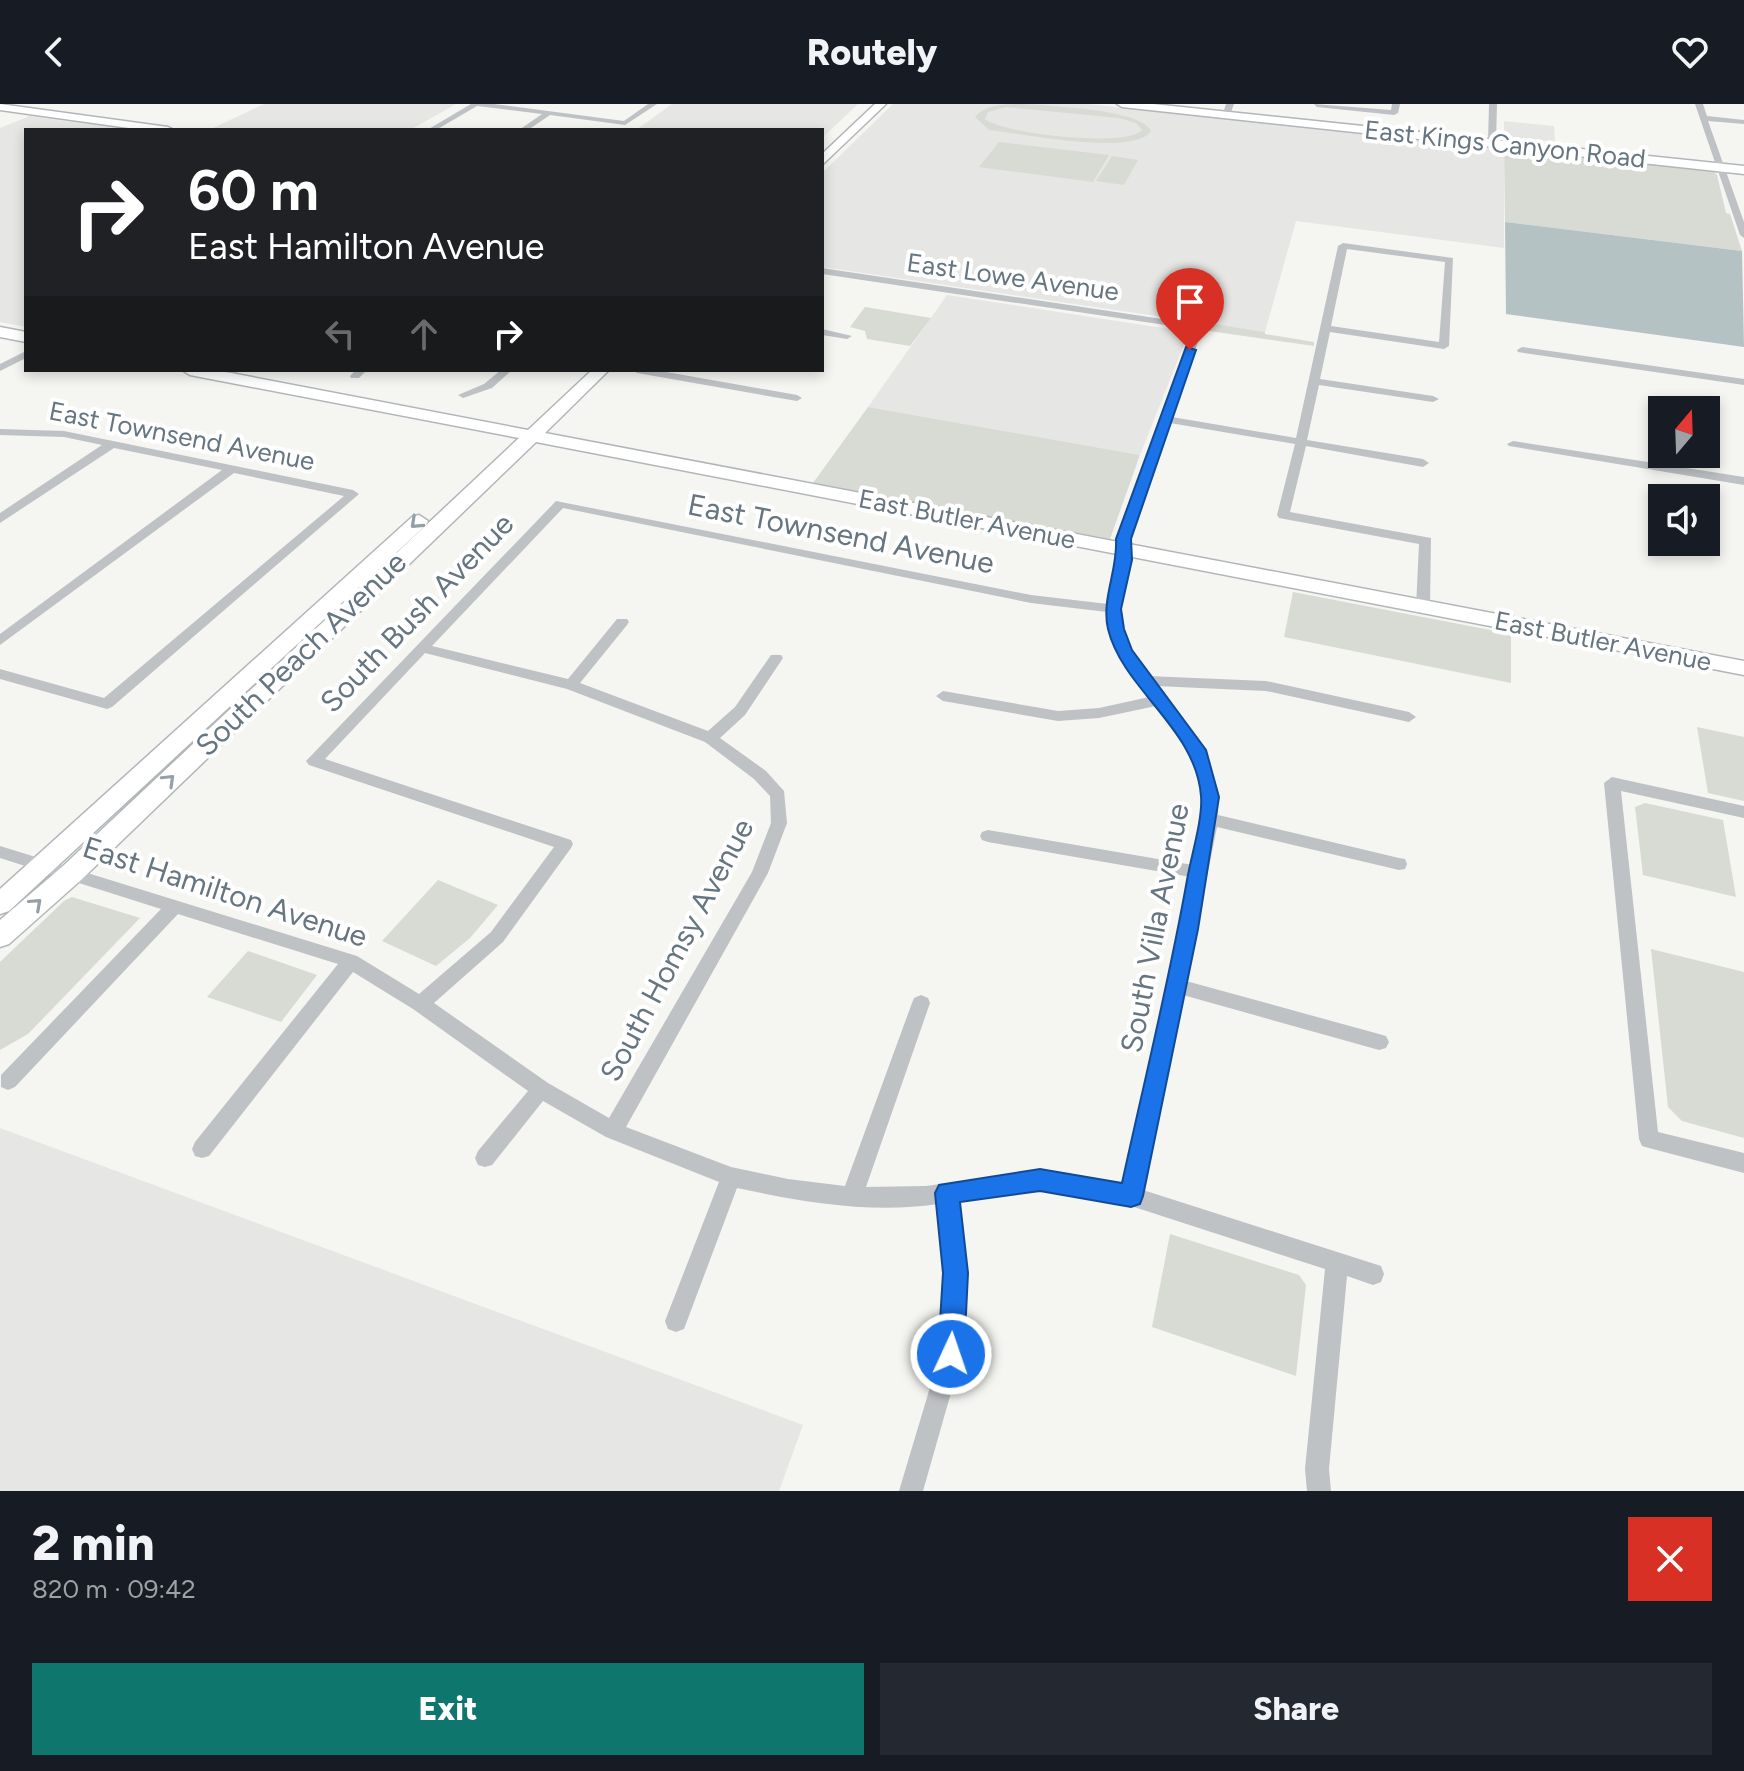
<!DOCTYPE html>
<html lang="en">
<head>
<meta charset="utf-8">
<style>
  :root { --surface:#171b24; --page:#242831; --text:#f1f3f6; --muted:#9ea1a6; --accent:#0f766e }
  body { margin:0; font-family:Figtree,sans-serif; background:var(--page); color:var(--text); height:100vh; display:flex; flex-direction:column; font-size:30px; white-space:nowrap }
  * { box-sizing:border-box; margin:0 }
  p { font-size:26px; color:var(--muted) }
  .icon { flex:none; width:44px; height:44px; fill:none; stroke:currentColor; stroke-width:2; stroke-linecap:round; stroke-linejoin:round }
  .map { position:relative; height:1387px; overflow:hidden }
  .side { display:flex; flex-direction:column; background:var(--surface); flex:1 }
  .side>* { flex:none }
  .hud { position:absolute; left:24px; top:24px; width:800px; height:244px; border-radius:0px; box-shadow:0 4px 12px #0003; background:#202124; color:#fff; overflow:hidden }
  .needle { width:52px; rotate:19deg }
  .fabs { position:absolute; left:1648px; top:292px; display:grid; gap:16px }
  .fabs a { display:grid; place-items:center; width:72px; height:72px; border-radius:0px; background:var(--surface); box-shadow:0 4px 12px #0003; font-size:40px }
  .pin { position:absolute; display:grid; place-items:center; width:68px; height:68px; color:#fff; margin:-82px -34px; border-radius:50% 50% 50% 0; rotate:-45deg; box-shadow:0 0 8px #0007 }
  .pin .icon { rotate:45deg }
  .me { position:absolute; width:88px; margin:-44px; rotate:3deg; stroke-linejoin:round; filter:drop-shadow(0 0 6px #0008) }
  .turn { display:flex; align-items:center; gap:28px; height:168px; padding:0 32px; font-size:36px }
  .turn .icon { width:104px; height:104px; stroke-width:2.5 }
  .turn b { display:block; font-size:56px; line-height:68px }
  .lanes { display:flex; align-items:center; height:76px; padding:0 32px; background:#0003; justify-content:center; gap:40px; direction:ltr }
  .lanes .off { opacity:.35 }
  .round { display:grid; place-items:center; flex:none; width:84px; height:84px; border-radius:0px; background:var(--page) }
  .summary { display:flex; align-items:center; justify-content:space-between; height:136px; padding:0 32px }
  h1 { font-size:48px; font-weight:800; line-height:60px }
  .cta { display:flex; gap:16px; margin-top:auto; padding:16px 32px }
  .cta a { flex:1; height:92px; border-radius:0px; background:var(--accent); color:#fff; font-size:32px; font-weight:800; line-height:92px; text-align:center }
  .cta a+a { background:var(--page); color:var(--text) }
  header { display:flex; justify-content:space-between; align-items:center; height:104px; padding:0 32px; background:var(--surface); font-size:36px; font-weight:800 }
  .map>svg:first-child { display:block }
  .built { fill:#e6e6e5 }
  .green { fill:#d7dbd3; fill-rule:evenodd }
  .water { fill:#b5c2c4 }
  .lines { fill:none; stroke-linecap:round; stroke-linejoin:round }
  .secondary-casing { stroke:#b1b6b9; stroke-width:3 }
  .street { fill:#bec2c5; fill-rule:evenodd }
  .secondary { fill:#fff; fill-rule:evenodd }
  .oneway { stroke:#949fa6 }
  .route { fill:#1a73e8; stroke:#114b97; stroke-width:2 }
  .labels { text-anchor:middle; stroke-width:8; stroke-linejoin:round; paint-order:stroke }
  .far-street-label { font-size:26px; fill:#667680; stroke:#fff }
  .street-label { font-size:30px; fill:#667680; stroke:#fff }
</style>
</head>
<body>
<header><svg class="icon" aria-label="back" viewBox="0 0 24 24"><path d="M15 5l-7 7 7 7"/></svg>Routely<svg class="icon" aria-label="heart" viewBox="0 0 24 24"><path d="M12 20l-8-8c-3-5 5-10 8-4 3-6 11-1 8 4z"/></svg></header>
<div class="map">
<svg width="1744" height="1387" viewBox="0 0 1744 1387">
  <rect width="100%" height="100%" fill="#f5f5f2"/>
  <path class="built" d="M264 0H456L410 26H209Z
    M672 0H858L822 34V26H636Z
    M893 0H1087L1504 43V144L1296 117 1265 228 822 163V69Z
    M30 12 130 26H26V223L0 218V24Z
    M1504 17 1554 22 1555 38 1507 33 1504 31Z
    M947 191 1189 228 1140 351 868 303Z
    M0 1024 803 1321 779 1387H0Z"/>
  <path class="green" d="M1024 0C1049 2 1141 5 1151 27 1134 53 1020 29 989 26L975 13C985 0 1007 0 1024 0ZM1006 3 1119 14 1136 19 1142 26C1127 44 1003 30 985 15L988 8Z
    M999 38 1109 51 1093 78 979 63Z
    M1504 43 1712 66 1717 71 1726 109 1730 110 1742 147 1505 118Z
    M1112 52 1138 56 1124 81 1096 77Z
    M865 203 931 214 910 242 867 235 865 227 850 223Z
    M1195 217 1265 228V230L1314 238V242L1209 227Z
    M868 303 1140 351 1110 435 813 379Z
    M1293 488 1511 530V579L1284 533Z
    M1697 623 1744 633V697L1708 689Z
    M1645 699 1723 716 1736 793 1643 771 1635 703Z
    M438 776 498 801 470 834 436 862 382 837Z
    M72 793 140 814 28 930 0 946V858L64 797Z
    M1651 845 1744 868V1034L1682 1017 1668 1003Z
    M248 847 317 871 281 918 207 893Z
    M1170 1130 1299 1171 1306 1181 1296 1272 1152 1223Z"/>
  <path class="water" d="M1505 118 1742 147 1744 243 1506 210Z"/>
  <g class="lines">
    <g class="secondary-casing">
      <path id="secondary" d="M0 0 168 23 174 26H143L0 6Z
        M875 0H886L822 61V50Z
        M1117 0H1153L1744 62V70L1122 3Z
        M0 223 26 228V238L0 233Z
        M182 266H215L528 326 592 266H609L545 329 1744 557V571L536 338 81 776 9 840 0 843V816L63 762 519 334 190 271Z
        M419 411 428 417 426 421 9 807 0 810V785L412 413Z"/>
    </g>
    <path class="street" d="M471 0H494L624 17 648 0H657L625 21 550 11 528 26H519L542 10 477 2 436 26H427Z
      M1226 0H1234L1231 8 1224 6Z
      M1314 0 1391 6 1392 0H1400L1398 9 1394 11 1317 3Z
      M1489 0H1497L1496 38 1492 40 1488 38Z
      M1695 0H1703L1707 12 1744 16V20L1708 17 1744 118V134L1740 131Z
      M1343 139 1453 154 1449 242 1444 245 1330 228 1320 275 1433 292 1439 295 1433 298 1319 281 1307 336 1423 355 1429 359 1423 363 1306 342 1290 408 1431 434 1430 503 1423 507 1416 503 1419 440 1279 414 1277 411 1295 340 1170 319 1129 435V458L1121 503 1123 525 1131 546 1148 572 1266 577 1409 608 1416 613 1409 618 1266 587 1156 582C1188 621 1221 658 1218 711L1399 754 1405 755 1407 760 1405 765 1399 766 1217 723 1186 877 1379 930 1386 932 1389 938 1386 944 1379 946 1183 891 1143 1086 1381 1162 1384 1170 1381 1178 1373 1181 1347 1172 1329 1365 1331 1387H1307L1305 1365 1325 1165 1131 1102 1040 1086 958 1097 966 1169 962 1250 923 1387H899L940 1250 944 1169 938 1100C871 1110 803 1098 737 1084L684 1225 676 1228 668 1225 665 1217 719 1078 606 1033 543 997 492 1061 485 1063 478 1061 475 1054 478 1047 528 987 413 905 353 868 209 1052 202 1054 195 1052 192 1045 195 1038 338 860 178 810 15 983 8 986 1 983V971L161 805 0 754V742L357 852 419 890 491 828 554 743 309 661 306 657 556 397 1031 491 1108 500 1116 458 1117 435 1192 225 822 170V164L1202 221 1203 223 1172 313 1296 334 1338 142ZM1347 145 1445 158 1439 238 1331 222ZM563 404 1031 499 1107 508C1108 540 1130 569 1149 593L1099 604 1058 607 943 587 936 592 943 597 1058 617 1099 614 1156 602C1203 660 1210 687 1193 761L988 726 982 728 980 732 982 736 988 738 1191 773 1123 1081 1040 1066 926 1082 866 1083 930 899 928 894 921 891 914 894 912 899 845 1082 788 1075 731 1063 626 1023 768 769 787 719 784 687 766 667 720 634 745 611 783 554 781 551H771L735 603 708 627 580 579 627 521 629 518 627 515H617L568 575 432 542ZM425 549 567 585 705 638 754 675 770 692 771 719 752 768 609 1014 548 979 434 899 503 838 571 744 573 740 571 736 325 655Z
      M822 225 852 232 847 235 822 231Z
      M1522 243 1744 275V281L1518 248 1517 246Z
      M26 247V254L0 267V260Z
      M228 266H240L229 275H221V271Z
      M356 266H367L359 274H351L350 272Z
      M501 266H512L492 284 463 294 458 291 484 280Z
      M632 266H655L797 291 802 294 797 297 637 269Z
      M0 325 64 327 353 386 359 390 112 603 107 605 0 575V565L104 594 344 392 234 369 0 541V530L222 366 114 344 0 419V409L102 341 64 333 0 331Z
      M1513 337 1744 373V381L1509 342 1507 340Z
      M1612 673 1744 702V714L1621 687 1658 1028 1744 1049V1069L1649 1044 1642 1042 1639 1035 1604 679Z"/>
    <use href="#secondary" class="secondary"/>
  </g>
  <defs><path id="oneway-chevron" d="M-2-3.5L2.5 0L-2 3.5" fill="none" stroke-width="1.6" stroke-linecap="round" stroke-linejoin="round" transform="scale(2)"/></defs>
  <g class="oneway">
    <use href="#oneway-chevron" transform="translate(416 419) rotate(137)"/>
    <use href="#oneway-chevron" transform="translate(169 676) rotate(-44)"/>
    <use href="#oneway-chevron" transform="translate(36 800) rotate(-42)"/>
  </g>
  <path class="route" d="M1186 243 1196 246 1131 435 1132 456 1121 505 1124 525 1132 546 1206 646 1219 693 1198 825 1143 1092 1140 1100 1131 1103 1040 1087 960 1098 968 1169 964 1250 960 1259 951 1263 941 1259 938 1250 943 1169 935 1089 939 1081 1040 1065 1122 1079C1144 978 1169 878 1187 776 1191 752 1203 715 1201 692 1196 624 1123 586 1108 525 1101 495 1118 466 1116 435Z"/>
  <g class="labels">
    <g class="far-street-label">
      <text transform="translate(1505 40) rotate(6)" y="9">East Kings Canyon Road</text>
      <text transform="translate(1013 173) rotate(8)" y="9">East Lowe Avenue</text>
      <text transform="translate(182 332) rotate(11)" y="9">East Townsend Avenue</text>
      <text transform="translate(967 415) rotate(11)" y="9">East Butler Avenue</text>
      <text transform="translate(1603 537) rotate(11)" y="9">East Butler Avenue</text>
    </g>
    <g class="street-label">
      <text transform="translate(841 430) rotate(11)" y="10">East Townsend Avenue</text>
      <text transform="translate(417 509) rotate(-46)" y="10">South Bush Avenue</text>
      <text transform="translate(301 550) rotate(-44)" y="10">South Peach Avenue</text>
      <text transform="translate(225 788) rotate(18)" y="10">East Hamilton Avenue</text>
      <text transform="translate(1155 824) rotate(-79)" y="10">South Villa Avenue</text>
      <text transform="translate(677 846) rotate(-62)" y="10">South Homsy Avenue</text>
    </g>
  </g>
</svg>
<div class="fabs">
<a><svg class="needle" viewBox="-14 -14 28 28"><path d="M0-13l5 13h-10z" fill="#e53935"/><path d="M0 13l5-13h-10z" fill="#9ea1a6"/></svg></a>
<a><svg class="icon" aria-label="sound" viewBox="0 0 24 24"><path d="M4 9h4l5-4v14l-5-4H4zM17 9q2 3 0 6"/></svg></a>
</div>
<div class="pin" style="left:1190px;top:246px;background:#d93025"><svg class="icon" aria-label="arrive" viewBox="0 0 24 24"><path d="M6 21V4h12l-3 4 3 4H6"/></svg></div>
<svg class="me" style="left:951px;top:1250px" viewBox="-20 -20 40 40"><circle r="17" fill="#1a73e8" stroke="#fff" stroke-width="3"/><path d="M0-11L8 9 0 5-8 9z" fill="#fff"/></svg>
<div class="hud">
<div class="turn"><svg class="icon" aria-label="right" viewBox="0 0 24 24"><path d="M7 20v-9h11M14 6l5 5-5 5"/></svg><div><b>60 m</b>East Hamilton Avenue</div></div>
<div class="lanes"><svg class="icon off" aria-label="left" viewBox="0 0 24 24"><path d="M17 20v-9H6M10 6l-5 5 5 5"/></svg><svg class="icon off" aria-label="ahead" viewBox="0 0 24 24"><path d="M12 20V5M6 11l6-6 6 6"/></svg><svg class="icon" aria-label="right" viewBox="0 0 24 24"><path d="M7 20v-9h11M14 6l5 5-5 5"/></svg></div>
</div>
</div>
<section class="side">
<div class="summary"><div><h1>2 min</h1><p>820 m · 09:42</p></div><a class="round" style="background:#d93025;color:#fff"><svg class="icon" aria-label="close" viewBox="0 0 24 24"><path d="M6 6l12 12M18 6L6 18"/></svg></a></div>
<div class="cta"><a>Exit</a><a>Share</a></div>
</section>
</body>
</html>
